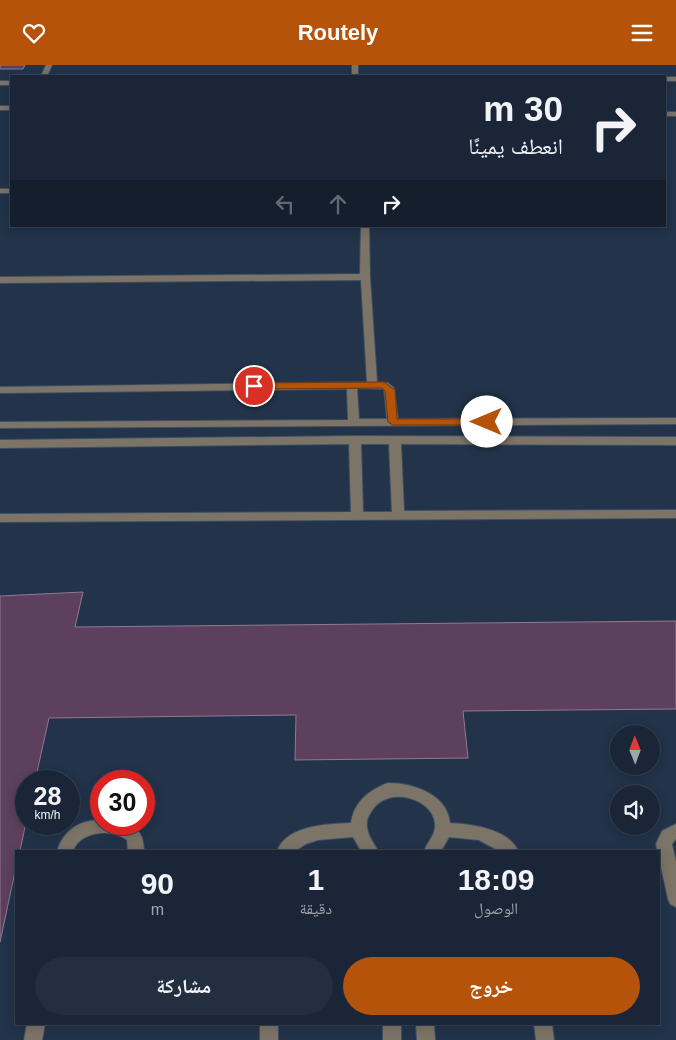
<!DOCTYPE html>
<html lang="ar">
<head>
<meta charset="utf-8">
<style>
  :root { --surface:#1a2638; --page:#232e40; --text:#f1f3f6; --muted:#9fa5ae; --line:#384353; --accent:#b45309 }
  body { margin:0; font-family:Arial,"Noto Naskh Arabic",sans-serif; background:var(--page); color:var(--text); direction:rtl; height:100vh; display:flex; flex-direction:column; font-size:19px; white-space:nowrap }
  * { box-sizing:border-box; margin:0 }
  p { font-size:16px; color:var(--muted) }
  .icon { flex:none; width:28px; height:28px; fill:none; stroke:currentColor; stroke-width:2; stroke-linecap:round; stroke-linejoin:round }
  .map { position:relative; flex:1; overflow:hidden; direction:ltr }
  .side { position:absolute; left:15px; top:785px; width:645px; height:175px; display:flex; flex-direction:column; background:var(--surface); border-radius:0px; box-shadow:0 2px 12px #0003,0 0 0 1px var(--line); direction:rtl }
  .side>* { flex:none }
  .guide { position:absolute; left:10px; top:10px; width:656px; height:152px; border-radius:0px; box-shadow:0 2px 12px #0003,0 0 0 1px var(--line); direction:rtl; background:#1a2638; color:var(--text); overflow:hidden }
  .needle { width:32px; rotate:359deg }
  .fabs { position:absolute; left:610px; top:660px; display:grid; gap:10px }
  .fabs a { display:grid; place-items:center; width:50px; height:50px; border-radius:50%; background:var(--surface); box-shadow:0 2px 12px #0003,0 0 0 1px var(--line); font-size:25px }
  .speed { position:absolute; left:15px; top:705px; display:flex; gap:10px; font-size:25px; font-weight:700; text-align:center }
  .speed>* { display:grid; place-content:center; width:65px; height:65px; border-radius:50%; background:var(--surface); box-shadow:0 2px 12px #0003,0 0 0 1px var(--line); line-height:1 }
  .speed small { font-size:12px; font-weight:400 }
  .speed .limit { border:8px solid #d22; background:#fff; color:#111 }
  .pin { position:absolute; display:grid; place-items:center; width:42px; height:42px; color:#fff; margin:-21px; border:2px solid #fff; border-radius:50%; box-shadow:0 1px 5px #0007 }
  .me { position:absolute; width:55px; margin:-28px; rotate:270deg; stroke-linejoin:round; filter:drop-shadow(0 0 4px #0008) }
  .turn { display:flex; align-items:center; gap:18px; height:105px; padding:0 20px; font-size:22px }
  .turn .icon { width:65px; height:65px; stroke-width:2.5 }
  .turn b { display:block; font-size:35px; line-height:42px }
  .lanes { display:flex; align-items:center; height:48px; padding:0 20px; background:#0003; justify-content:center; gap:25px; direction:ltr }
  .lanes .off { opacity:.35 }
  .eta { display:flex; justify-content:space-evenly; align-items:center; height:85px; text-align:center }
  .eta b { font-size:30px; font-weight:700; line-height:35px }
  .primary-button { display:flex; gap:10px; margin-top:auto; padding:10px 20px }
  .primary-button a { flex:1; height:58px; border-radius:30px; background:var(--accent); color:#fff; font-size:20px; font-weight:700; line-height:58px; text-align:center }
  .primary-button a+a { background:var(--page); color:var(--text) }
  header { display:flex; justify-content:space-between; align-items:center; height:65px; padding:0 20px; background:var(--accent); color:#fff; font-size:22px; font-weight:700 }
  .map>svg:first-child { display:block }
  .building { fill:#5d405e; stroke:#917992 }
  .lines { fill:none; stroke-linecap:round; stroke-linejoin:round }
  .minor-casing { stroke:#3f4f65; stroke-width:2 }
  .minor { fill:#7d7468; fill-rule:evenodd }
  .route { fill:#b45309; stroke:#753606 }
</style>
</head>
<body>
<header><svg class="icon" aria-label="menu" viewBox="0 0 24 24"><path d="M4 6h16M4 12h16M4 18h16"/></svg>Routely<svg class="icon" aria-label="heart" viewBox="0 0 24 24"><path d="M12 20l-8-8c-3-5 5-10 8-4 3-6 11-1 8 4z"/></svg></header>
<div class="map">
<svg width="676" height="975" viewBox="0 0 676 975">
  <rect width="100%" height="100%" fill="#22334a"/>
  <path class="building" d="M0 0H25L23 4H0Z
    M83 527 75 562 676 556V644L463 646 468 693 295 695 296 650 49 653 35 716H26V757L20 786H16V802L0 877V531Z"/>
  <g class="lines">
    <g class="minor-casing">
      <path id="minor" d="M46 0H52L47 11H41Z
        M352 0H358V11H352Z
        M665 12H676V16H665Z
        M0 16H11V20H0Z
        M0 41H11V45H0Z
        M665 47H676V51H665Z
        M0 124H11V128H0Z
        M361 161H369L370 212 377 317 388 318 394 323 398 354 676 353V359L0 363V357L348 355 347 324 0 328V322L367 317 361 215 0 218V212L360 209ZM357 323 384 324 387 354H359Z
        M355 371 676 372V380L401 379 404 446 676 445V453L0 457V449L351 447 349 379 0 383V375ZM361 379H389L392 447H363Z
        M388 718C413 718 447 729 450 758 471 759 509 764 518 786H499L479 775 449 772 441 786H424C428 776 436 770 435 758 432 733 389 721 373 744 369 750 366 754 367 762 368 772 374 778 378 786H361L353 772 318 775 306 779 295 786H277C287 760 327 759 351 758 354 737 369 725 388 718Z
        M101 755V759C126 759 143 756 144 786H128L127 775C111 763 80 766 73 786H57C64 765 79 755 101 755Z
        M676 759V774L672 779 676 797V842L670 839 668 834 656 779 662 766Z
        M27 959H45L42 975H24Z
        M260 959H278V975H260Z
        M383 959H401V975H383Z
        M416 959H434L435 975H417Z
        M534 959H552L554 975H536Z"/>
    </g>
    <use href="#minor" class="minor"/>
  </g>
  <path class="route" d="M384 317 395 325 397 354H487L492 357 487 360H393L388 357 385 326 382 323 254 324 249 321 254 318Z"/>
</svg>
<div class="fabs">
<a><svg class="needle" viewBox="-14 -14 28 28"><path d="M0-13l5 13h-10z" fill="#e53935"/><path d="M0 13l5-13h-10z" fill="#9fa5ae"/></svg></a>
<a><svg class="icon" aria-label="sound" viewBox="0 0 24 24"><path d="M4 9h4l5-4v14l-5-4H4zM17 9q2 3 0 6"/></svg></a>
</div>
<div class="speed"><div>28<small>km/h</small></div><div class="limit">30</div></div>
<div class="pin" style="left:254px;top:321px;background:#d93025"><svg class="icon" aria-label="arrive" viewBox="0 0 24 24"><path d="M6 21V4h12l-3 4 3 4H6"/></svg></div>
<svg class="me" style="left:487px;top:357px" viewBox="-20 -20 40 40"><circle r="19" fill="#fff"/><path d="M0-13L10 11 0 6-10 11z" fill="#b45309"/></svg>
<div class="guide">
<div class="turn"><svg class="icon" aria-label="right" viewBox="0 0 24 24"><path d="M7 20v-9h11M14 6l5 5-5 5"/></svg><div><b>30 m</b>انعطف يمينًا</div></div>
<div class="lanes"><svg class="icon off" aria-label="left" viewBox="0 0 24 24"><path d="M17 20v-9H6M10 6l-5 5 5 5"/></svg><svg class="icon off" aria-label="ahead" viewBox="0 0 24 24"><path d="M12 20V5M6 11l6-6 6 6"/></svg><svg class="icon" aria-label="right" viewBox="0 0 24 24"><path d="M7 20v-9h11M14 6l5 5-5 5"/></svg></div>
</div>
<section class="side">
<div class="eta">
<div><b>18:09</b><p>الوصول</p></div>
<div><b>1</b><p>دقيقة</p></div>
<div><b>90</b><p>m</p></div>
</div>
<div class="primary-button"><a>خروج</a><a>مشاركة</a></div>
</section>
</div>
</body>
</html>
